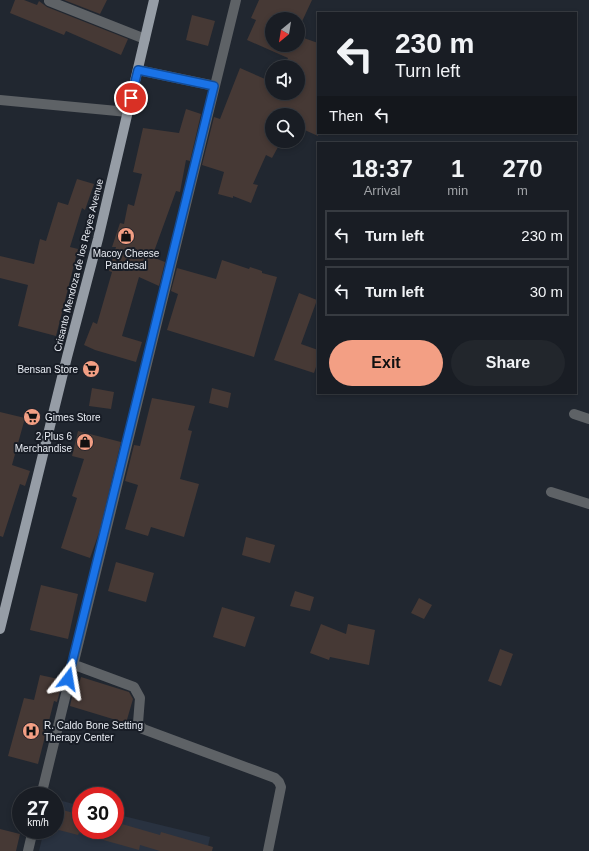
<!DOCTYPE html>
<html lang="en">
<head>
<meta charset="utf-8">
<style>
  :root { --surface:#191d24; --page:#22262c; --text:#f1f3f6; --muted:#9fa2a6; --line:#373b41; --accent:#f39f84 }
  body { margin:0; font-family:Helvetica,sans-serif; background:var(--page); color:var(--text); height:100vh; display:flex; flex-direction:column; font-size:15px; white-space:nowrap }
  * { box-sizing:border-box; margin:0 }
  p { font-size:13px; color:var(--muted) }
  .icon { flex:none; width:22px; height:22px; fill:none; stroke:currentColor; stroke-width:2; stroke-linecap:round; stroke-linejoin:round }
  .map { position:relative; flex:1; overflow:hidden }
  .side { position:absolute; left:317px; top:142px; width:260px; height:252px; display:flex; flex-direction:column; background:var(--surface); border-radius:0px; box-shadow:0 2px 6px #0003,0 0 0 1px var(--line) }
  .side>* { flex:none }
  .top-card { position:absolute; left:317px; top:12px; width:260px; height:122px; border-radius:0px; box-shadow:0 2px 6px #0003,0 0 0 1px var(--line); background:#191d24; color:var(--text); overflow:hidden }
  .needle { width:26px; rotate:210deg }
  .controls { position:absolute; left:265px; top:12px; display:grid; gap:8px }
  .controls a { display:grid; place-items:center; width:40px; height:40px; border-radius:50%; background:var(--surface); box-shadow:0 2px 6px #0003,0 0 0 1px var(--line); font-size:20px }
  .speed { position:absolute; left:12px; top:787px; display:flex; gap:8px; font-size:20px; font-weight:700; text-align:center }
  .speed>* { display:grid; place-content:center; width:52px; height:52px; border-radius:50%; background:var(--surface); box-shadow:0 2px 6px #0003,0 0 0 1px var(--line); line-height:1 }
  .speed small { font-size:10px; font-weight:400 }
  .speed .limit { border:6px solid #d22; background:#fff; color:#111 }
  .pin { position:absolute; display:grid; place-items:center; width:34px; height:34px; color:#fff; margin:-17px; border:2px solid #fff; border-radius:50%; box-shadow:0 1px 4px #0007 }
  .me { position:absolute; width:44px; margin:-22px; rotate:14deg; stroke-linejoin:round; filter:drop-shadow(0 0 3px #0008) }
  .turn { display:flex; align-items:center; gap:14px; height:84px; padding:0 12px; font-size:18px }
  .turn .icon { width:52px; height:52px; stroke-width:2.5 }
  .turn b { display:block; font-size:28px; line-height:34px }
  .then { display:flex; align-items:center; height:38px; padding:0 12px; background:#0003; gap:8px; font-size:15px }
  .eta { display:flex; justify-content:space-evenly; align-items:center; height:68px; text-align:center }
  .eta b { font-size:24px; font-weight:700; line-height:28px }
  .primary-button { display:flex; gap:8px; margin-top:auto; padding:8px 12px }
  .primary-button a { flex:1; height:46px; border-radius:24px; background:var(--accent); color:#111; font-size:16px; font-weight:700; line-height:46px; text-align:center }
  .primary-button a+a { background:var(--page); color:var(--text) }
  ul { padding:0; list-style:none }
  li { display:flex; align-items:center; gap:12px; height:50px; margin:0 8px 6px; padding:0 4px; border:2px solid var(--line); border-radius:0px }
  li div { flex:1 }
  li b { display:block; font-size:15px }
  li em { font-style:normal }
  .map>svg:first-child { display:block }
  .built { fill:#293240 }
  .building { fill:#463935 }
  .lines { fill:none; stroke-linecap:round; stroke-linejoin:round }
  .minor { stroke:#5e6266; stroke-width:10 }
  .major { stroke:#969da6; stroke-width:10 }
  .route-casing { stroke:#114b97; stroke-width:10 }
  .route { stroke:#1a73e8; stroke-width:7 }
  .labels { text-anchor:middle; stroke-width:4; stroke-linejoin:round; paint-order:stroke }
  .poi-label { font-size:10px; fill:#e8ecf3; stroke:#181d26; text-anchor:end }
  .street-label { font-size:10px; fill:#e8ecf3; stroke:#181d26 }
</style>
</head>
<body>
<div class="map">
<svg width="589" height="851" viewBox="0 0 589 851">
  <rect width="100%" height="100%" fill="#212730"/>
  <path class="built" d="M55 799 81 806V830H115V814L210 837 207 851H39L44 830H55Z"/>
  <path class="building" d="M15 0H24L37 5 39 1 47 7 128 39 121 55 66 31 64 35 10 13Z
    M64 0H107L100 14Z
    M259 0H312L298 30V19H272V45H298V36L318 43V136L298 127V115H272V141H287L283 149 278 147 272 158 266 155 253 184 258 185 251 203 233 196V198L218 194 224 172 202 165 214 117 220 119 240 68 272 82V93H298V67H284L288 58 247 40 256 20 251 18Z
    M192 15 215 21 208 46 186 40Z
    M186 109 201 114 190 161 186 160 180 192 176 191 152 257 165 262 159 286 139 277 122 336 142 342 136 362 95 350 84 345 93 322 97 324 112 272 109 271 116 247H112L120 223 124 224 128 204 134 206 142 174 133 172 143 128 179 133Z
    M77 179 94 184 85 210 82 208 70 247 78 249 56 336 18 326 28 285 0 278V256L34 264 40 239 46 241 58 202 68 205Z
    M222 260 249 269 250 267 262 271V273L277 277 254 357 167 330 178 294 171 291 177 268 216 279Z
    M299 293 317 300 301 344 318 350V361L314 373 274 360Z
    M92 388 114 392 111 409 89 406Z
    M212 388 231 393 228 408 209 403Z
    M152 398 195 406 188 430 192 431 180 479 199 484 184 537 151 527 148 536 125 529 138 485 125 481 134 445 140 446Z
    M0 412 25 418 12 465 30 471 25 486 20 484 3 537 0 536Z
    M78 431 121 442 100 530 90 558 61 548 77 498 72 496 84 459 72 456Z
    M246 537 275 545 270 563 242 555Z
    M116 562 154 573 146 602 108 591Z
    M41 585 78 594 68 639 30 630Z
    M295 591 314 597 310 611 290 606Z
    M419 598 432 605 424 619 411 613Z
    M222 607 255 617 245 647 213 637Z
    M321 624 346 634 348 624 375 630 369 665 330 657 329 660 310 653Z
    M500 649 513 654 501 686 488 681Z
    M40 675 63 680 57 702 54 701 38 764 8 756 24 698 34 700Z
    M81 677 129 692 133 699 126 723 70 706 75 683 79 684Z
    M59 809 81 815V834L79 833 78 835 55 829Z
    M115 822 160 835 161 832 213 847 212 851H160L140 845 139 850 82 834 83 830H115Z
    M0 829 20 834 16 851H0Z"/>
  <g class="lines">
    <path class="minor" d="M49 1 145 39
      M138 70 215 86
      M0 100 128 112
      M574 414 589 419
      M551 492 589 504
      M72 664 134 687 140 698 138 723 143 729 275 778 279 782 281 787 268 851
      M41 796 236 0
      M28 851 33 830"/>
    <path class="major" d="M0 629 67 357 98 239 154 0"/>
  </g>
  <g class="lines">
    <g class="route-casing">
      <path id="route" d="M68 679 214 86 138 70 131 98"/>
    </g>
    <use href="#route" class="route"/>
  </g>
  <defs>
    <g id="shop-disc" transform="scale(0.9)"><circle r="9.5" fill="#f39f84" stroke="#181d26"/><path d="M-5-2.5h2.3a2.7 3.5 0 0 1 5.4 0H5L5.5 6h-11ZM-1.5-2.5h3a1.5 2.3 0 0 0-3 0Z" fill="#111"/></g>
    <g id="supermarket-disc" transform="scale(0.9)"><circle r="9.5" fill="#f39f84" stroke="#181d26"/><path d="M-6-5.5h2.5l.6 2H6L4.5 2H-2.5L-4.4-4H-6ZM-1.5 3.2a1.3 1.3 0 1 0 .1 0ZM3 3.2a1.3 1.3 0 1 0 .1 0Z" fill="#111"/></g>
    <g id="hospital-disc" transform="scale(0.9)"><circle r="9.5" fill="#f39f84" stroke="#181d26"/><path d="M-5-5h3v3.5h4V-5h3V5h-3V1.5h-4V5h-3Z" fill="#111"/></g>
  </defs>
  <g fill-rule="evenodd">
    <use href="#shop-disc" x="126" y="236"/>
    <use href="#supermarket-disc" x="91" y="369"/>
    <use href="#supermarket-disc" x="32" y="417"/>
    <use href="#shop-disc" x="85" y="442"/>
    <use href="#hospital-disc" x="31" y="731"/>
  </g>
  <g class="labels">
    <g class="poi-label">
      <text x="126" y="257" text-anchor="middle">Macoy Cheese<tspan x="126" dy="12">Pandesal</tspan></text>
      <text x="78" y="373">Bensan Store</text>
      <text x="45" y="421" text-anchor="start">Gimes Store</text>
      <text x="72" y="440">2 Plus 6<tspan x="72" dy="12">Merchandise</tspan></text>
      <text x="44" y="729" text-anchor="start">R. Caldo Bone Setting<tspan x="44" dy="12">Therapy Center</tspan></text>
    </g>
    <g class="street-label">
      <text transform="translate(78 265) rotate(-76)" y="4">Crisanto Mendoza de los Reyes Avenue</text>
    </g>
  </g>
</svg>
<div class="controls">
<a><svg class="needle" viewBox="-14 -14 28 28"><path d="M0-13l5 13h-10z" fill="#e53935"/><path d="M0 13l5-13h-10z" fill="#9fa2a6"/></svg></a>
<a><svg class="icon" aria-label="sound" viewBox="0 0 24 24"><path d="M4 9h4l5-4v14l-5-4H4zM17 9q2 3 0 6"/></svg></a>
<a><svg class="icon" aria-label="search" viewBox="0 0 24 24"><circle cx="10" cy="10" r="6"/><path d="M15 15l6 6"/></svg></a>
</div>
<div class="speed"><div>27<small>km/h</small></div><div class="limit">30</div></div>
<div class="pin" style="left:131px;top:98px;background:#d93025"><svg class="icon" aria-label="arrive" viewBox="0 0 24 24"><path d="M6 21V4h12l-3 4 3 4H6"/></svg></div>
<svg class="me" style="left:68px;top:679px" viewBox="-20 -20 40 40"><path d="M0-17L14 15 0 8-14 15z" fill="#1a73e8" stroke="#fff" stroke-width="4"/></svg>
<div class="top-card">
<div class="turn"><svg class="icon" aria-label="left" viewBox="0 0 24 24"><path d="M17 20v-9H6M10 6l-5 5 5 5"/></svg><div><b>230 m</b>Turn left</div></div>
<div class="then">Then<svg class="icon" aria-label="left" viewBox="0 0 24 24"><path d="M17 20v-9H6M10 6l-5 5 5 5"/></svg></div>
</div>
<section class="side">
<div class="eta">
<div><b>18:37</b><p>Arrival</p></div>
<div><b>1</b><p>min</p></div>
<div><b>270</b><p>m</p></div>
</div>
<ul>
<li><svg class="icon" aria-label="left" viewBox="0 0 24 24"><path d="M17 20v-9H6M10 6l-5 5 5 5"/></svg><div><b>Turn left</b></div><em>230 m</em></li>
<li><svg class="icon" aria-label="left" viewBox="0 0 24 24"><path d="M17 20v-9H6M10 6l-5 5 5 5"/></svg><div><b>Turn left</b></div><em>30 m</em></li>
</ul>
<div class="primary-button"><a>Exit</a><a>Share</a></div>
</section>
</div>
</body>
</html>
